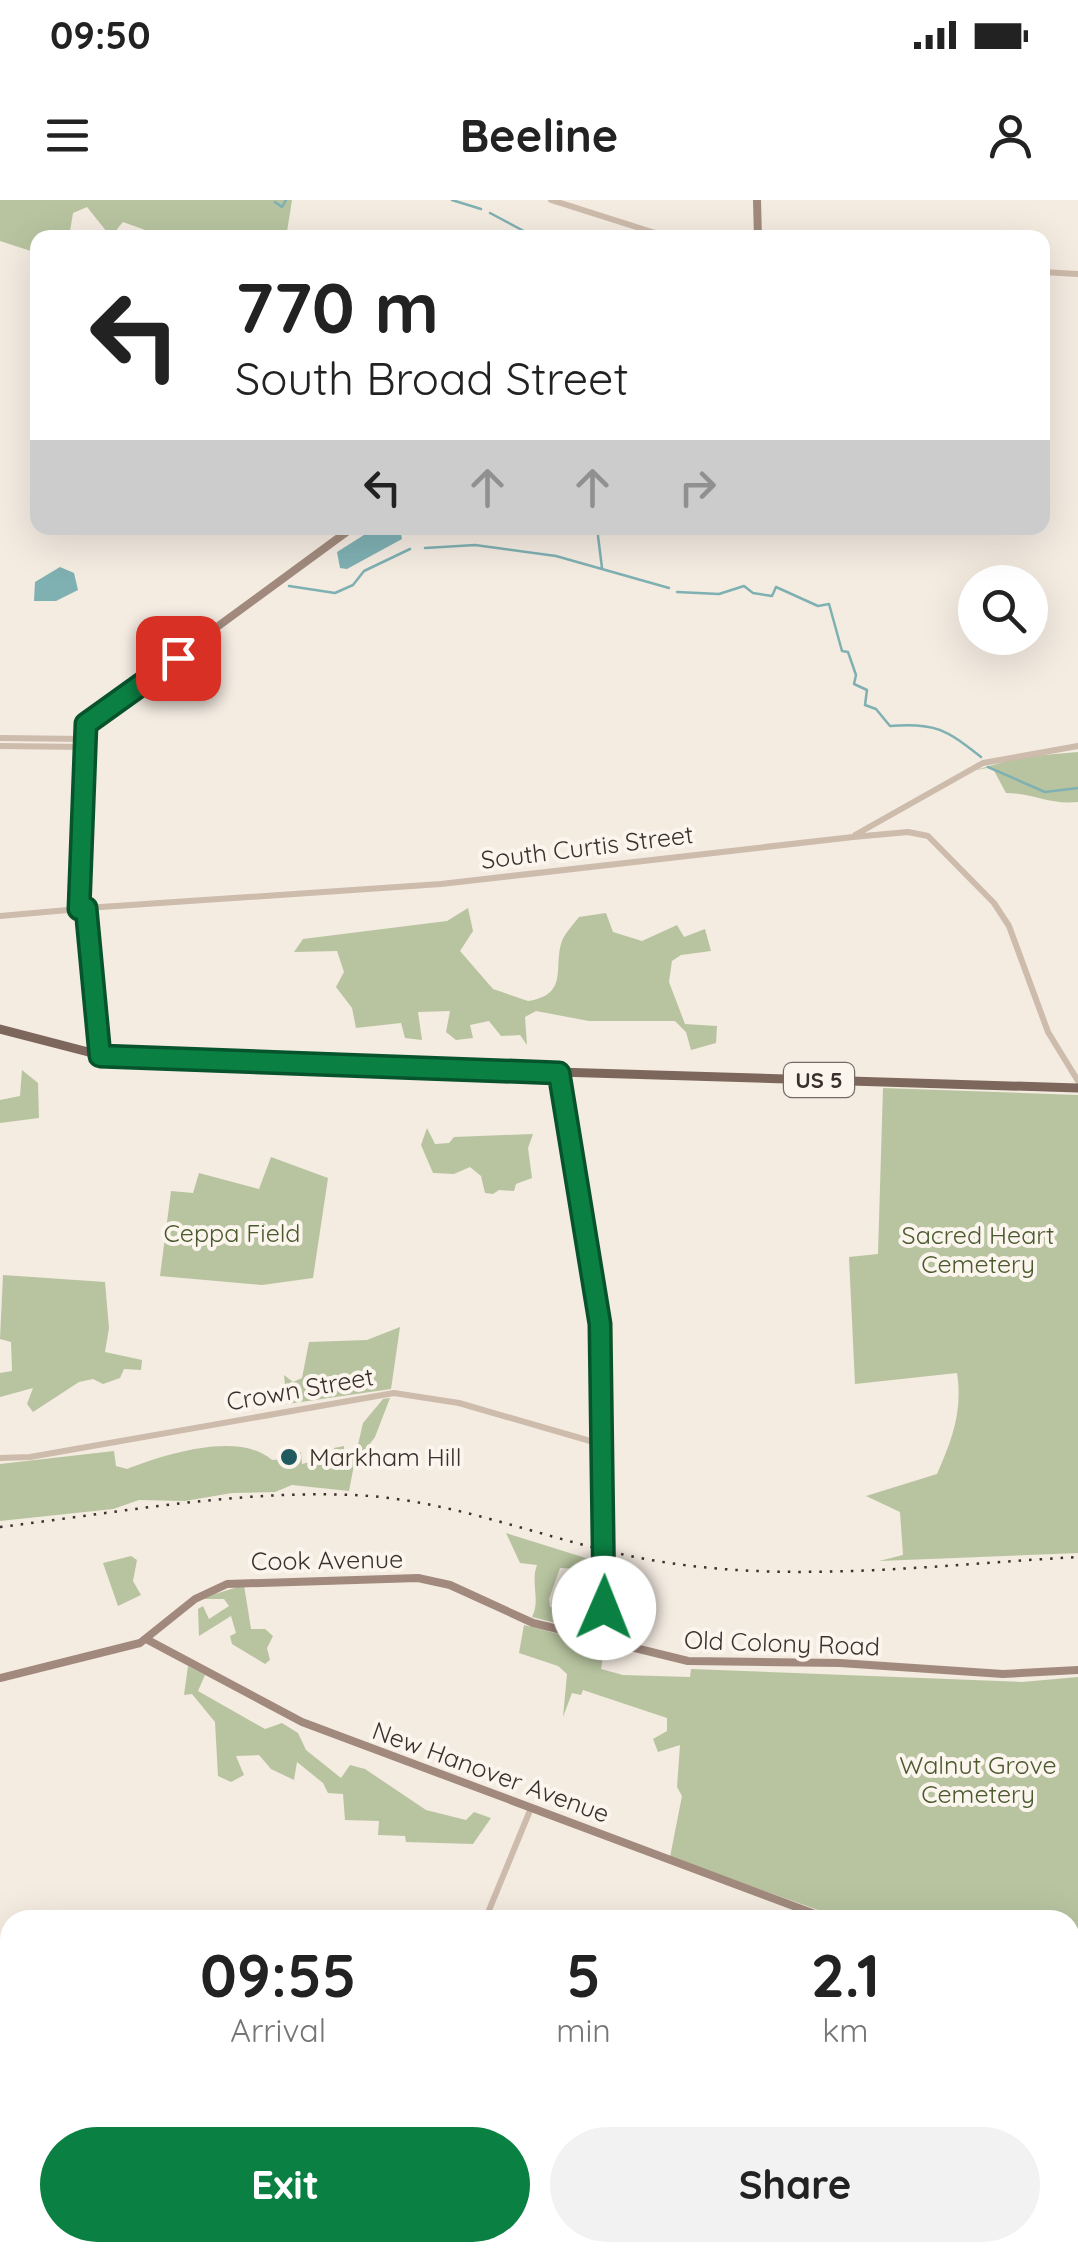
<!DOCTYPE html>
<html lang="en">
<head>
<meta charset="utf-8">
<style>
  :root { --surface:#fff; --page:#f2f2f2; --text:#222; --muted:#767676; --accent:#0b8043 }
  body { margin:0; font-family:Quicksand,sans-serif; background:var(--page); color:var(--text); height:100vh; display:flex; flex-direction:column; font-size:38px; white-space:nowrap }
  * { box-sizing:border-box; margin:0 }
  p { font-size:32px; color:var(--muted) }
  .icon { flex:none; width:55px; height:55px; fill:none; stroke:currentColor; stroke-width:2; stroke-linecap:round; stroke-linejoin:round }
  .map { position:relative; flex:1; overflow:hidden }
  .details { position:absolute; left:0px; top:1710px; width:1080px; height:352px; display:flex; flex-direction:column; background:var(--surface); border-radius:30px 30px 0 0; box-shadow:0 10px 40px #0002 }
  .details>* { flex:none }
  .top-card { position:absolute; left:30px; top:30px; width:1020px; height:305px; border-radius:20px; box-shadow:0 10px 40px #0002; background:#fff; color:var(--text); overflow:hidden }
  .tools { position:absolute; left:958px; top:365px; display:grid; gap:20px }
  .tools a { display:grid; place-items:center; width:90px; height:90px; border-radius:50%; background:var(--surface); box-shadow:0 10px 40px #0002; font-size:50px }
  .pin { position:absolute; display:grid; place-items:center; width:85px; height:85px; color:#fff; margin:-42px; border-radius:20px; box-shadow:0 5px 15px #0006 }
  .me { position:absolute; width:110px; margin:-55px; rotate:1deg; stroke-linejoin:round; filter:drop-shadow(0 0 8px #0008) }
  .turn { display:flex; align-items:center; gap:35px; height:210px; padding:0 40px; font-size:45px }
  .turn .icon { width:130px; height:130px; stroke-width:2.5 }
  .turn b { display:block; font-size:70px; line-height:85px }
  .lanes { display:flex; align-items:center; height:95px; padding:0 40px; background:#0003; justify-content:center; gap:50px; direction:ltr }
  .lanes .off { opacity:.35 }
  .eta { display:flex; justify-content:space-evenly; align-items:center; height:170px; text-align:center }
  .eta b { font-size:60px; font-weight:700; line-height:70px }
  .action { display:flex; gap:20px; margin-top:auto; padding:20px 40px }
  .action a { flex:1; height:115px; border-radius:60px; background:var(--accent); color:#fff; font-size:40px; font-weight:700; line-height:115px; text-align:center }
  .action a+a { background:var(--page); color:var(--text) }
  .status { display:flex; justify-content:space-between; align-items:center; height:70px; padding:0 50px; background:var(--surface); direction:ltr }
  .status svg { height:28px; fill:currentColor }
  header { display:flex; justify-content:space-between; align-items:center; height:130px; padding:0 40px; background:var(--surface); font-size:45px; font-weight:700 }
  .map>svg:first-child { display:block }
  .green { fill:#b8c4a0 }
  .water { fill:#7fb0b2 }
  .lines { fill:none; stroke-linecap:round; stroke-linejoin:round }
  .stream { stroke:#7fb0b2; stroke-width:2.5 }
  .tertiary { stroke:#cdbbac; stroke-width:6 }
  .secondary { stroke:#a18a7d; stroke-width:8 }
  .primary { stroke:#7d675c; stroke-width:9 }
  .rail { stroke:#3b302b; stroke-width:2.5; stroke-dasharray:2.5 8; stroke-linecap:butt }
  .tertiary-bridge { stroke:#cdbbac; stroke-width:6 }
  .route-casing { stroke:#07532c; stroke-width:25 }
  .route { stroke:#0b8043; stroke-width:18 }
  .poi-dot { fill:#1f5a5e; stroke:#fbf5ee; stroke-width:4 }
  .labels { text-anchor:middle; stroke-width:8; stroke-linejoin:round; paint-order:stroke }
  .shield { fill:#fbf5ee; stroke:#756b66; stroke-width:2.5 }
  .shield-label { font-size:22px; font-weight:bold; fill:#3b302b }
  .street-label { font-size:25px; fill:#3b302b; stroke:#fbf5ee }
  .park-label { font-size:25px; fill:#4a5a2e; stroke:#fbf5ee }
  .poi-label { font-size:25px; fill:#3b302b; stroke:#fbf5ee; text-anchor:start }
</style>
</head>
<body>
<div class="status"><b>09:50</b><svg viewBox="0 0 49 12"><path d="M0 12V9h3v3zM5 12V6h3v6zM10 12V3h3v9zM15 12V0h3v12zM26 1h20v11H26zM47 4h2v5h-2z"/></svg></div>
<header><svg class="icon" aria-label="menu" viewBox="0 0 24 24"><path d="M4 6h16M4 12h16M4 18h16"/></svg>Beeline<svg class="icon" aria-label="person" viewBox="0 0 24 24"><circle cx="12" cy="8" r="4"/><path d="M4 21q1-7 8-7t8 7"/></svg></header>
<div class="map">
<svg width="1078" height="2061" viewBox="0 0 1078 2061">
  <rect width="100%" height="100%" fill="#f4ebe1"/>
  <path class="green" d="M0 0H292L286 38 153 37 148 31 123 22 117 29 119 37H111L87 7 73 13 69 37 38 38 37 53 0 41Z
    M1078 552V602C1049 605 1033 593 1006 593L992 567 972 571 1021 557Z
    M468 708 473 731 460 751 493 789 528 801C568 795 554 769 561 744 563 735 573 725 579 717L606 713 613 732 642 741 677 725 684 737 705 729 711 751 681 755 672 761 669 782 685 824 717 826 716 843 691 850 686 832 675 821H589L536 811 525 817 527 845 520 835 501 836 489 821 470 825 473 838 456 840 446 832 450 811 418 812 422 840 405 838 401 823 356 828 352 808 336 787 344 772 337 751 294 752 303 739 447 721Z
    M22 870 38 883 39 918 0 923V900L20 896Z
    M883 888 1078 895V1353L879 1361 903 1355 900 1312 866 1296 937 1274C952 1240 963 1211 957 1173L855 1184 849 1057 878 1054Z
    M427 928 435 944 449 943 454 937 533 934 528 948 532 978 516 984 514 991 499 990 493 994 485 993 481 976 470 967 454 974 433 973 421 945Z
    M271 957 328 978 313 1078 262 1085 160 1076 171 991 193 993 199 973 259 989Z
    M3 1075 105 1082 109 1128 105 1152 142 1160 141 1170 124 1169 120 1178 103 1184 93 1179 79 1182 33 1212 27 1204 33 1188 0 1197V1173L12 1171 11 1142 0 1139Z
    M400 1127 391 1189 287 1204 284 1175 293 1182 302 1178 309 1142 367 1140Z
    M390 1198 375 1237 354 1265 349 1291 292 1285 275 1292 232 1293 185 1301 139 1300 113 1309 0 1321V1264L114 1251 116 1266 127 1269C166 1254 239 1231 272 1260L291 1259 292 1252H301L302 1264 335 1255 334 1248 344 1246V1255L357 1249 363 1223 383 1199Z
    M506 1333 589 1359 581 1369 560 1368 549 1399 550 1407 558 1408 564 1425 532 1417C541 1399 530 1383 537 1365L520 1363Z
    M131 1356 137 1360 133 1381 141 1395 118 1406 103 1363Z
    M244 1385 251 1429H265L273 1436 267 1448 270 1460 265 1464 232 1444 230 1436 236 1433 231 1416 199 1436 198 1409 203 1406 209 1419 229 1406 224 1399H199Z
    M524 1425 605 1446 601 1469 623 1475 690 1477 691 1469 1022 1482 1078 1477V1844L1070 1839V1720H846L670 1657 682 1596 677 1587 680 1545 658 1552 653 1539 667 1531V1518L583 1490 581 1495 572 1493 563 1517 567 1474 558 1466 519 1453Z
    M188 1466 205 1475 198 1491 265 1529 282 1523 298 1533 306 1550 341 1578 350 1565 365 1569 426 1610 466 1620 474 1612 491 1618 473 1644 406 1642 405 1636 378 1635 379 1621 345 1620 343 1594 328 1593 323 1583 297 1562 294 1580 271 1569 259 1555 236 1556 244 1575 231 1582 218 1576 215 1522 192 1494 184 1495Z
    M1070 1886 1078 1892V2061H1038L1039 2053 1070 2052Z
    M822 2053H895V2056L910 2061H823Z"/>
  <path class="water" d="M375 328H400L402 339 347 369 340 368 337 352Z
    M60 367 74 373 78 390 56 401H34L35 382Z"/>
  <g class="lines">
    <path class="stream" d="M452 0 481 9
      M275 2 282 7 286 0
      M490 13 537 38
      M597 328 602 368
      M425 348 475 345 556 356 669 388
      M289 386 335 393 353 385 364 371 410 349
      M677 392 719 394 744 386 753 393 772 396 776 387 818 406 829 404 842 451 848 452 856 475 854 484 867 490 865 505 876 509 890 526C935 522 947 530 981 557
      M988 567 1045 592 1078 588
      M0 1928 10 1931
      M82 2052 85 2061"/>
    <path class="tertiary" d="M551 0 671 38
      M1042 72 1078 74
      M0 538 86 539
      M0 546 86 547
      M855 635 983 563 1078 546
      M86 708 441 684 853 637 908 632 928 636 994 703 1009 726 1048 832 1078 881
      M0 716 79 709
      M559 873 600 1124 605 1341
      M0 1258 30 1257 394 1193 459 1203 604 1245
      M598 1439 605 1364
      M485 1720 531 1608
      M0 1863 10 1862
      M404 2061V2052"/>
    <path class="secondary" d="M757 0 758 38
      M100 855 86 708 79 709 86 523 352 328
      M146 1439 302 1522 831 1720
      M0 1478 140 1443 195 1399 227 1384 418 1378 450 1385 533 1423 688 1461 840 1463 1003 1474 1078 1470
      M1070 1844 1078 1849
      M0 1949 10 1950
      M125 2052 127 2061"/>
    <path class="primary" d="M0 829 100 855 134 859 1078 888"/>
    <path class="rail" d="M0 1327C116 1313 236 1290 354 1295 464 1300 562 1348 670 1363 801 1383 947 1364 1078 1357"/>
    <path class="tertiary-bridge" d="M605 1364V1341"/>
  </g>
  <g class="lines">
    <g class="route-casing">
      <path id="route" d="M178 458 86 524 79 709 86 708 100 856 559 873 600 1124 604 1408"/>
    </g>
    <use href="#route" class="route"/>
  </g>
  <circle class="poi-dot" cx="289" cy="1257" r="10"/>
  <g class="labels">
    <rect class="shield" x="784" y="863" width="70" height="34" rx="8"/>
    <g class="shield-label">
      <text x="819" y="888">US 5</text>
    </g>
    <g class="street-label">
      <text transform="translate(587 647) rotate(-7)" y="9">South Curtis Street</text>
      <text transform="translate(300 1189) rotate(-10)" y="9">Crown Street</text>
      <text transform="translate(327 1360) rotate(-1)" y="9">Cook Avenue</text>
      <text transform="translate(782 1443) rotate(2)" y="9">Old Colony Road</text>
      <text transform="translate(491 1572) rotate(20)" y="9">New Hanover Avenue</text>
    </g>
    <g class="park-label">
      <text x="232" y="1042">Ceppa Field</text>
      <text x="978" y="1044">Sacred Heart<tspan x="978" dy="29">Cemetery</tspan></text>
      <text x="978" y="1574">Walnut Grove<tspan x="978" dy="29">Cemetery</tspan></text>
    </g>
    <g class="poi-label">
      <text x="309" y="1266">Markham Hill</text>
    </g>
  </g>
</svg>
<div class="tools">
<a><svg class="icon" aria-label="search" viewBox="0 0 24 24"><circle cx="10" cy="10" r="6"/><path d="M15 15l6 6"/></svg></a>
</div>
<div class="pin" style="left:178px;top:458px;background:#d93025"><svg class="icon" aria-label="arrive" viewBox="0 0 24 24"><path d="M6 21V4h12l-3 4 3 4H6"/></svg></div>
<svg class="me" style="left:604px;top:1408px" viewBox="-20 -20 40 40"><circle r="19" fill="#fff"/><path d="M0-13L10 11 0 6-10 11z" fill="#0b8043"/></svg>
<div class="top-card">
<div class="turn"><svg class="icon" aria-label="left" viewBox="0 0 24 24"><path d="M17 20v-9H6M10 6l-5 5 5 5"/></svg><div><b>770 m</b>South Broad Street</div></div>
<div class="lanes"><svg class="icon" aria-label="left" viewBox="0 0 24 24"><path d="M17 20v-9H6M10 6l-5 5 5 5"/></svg><svg class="icon off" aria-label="ahead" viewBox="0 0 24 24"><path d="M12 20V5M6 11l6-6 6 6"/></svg><svg class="icon off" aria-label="ahead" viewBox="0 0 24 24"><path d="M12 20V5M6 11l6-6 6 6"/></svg><svg class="icon off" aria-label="right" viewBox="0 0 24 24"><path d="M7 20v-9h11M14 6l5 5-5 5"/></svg></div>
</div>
<section class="details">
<div class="eta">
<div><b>09:55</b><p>Arrival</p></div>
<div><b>5</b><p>min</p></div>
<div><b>2.1</b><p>km</p></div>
</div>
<div class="action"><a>Exit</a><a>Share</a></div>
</section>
</div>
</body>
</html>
